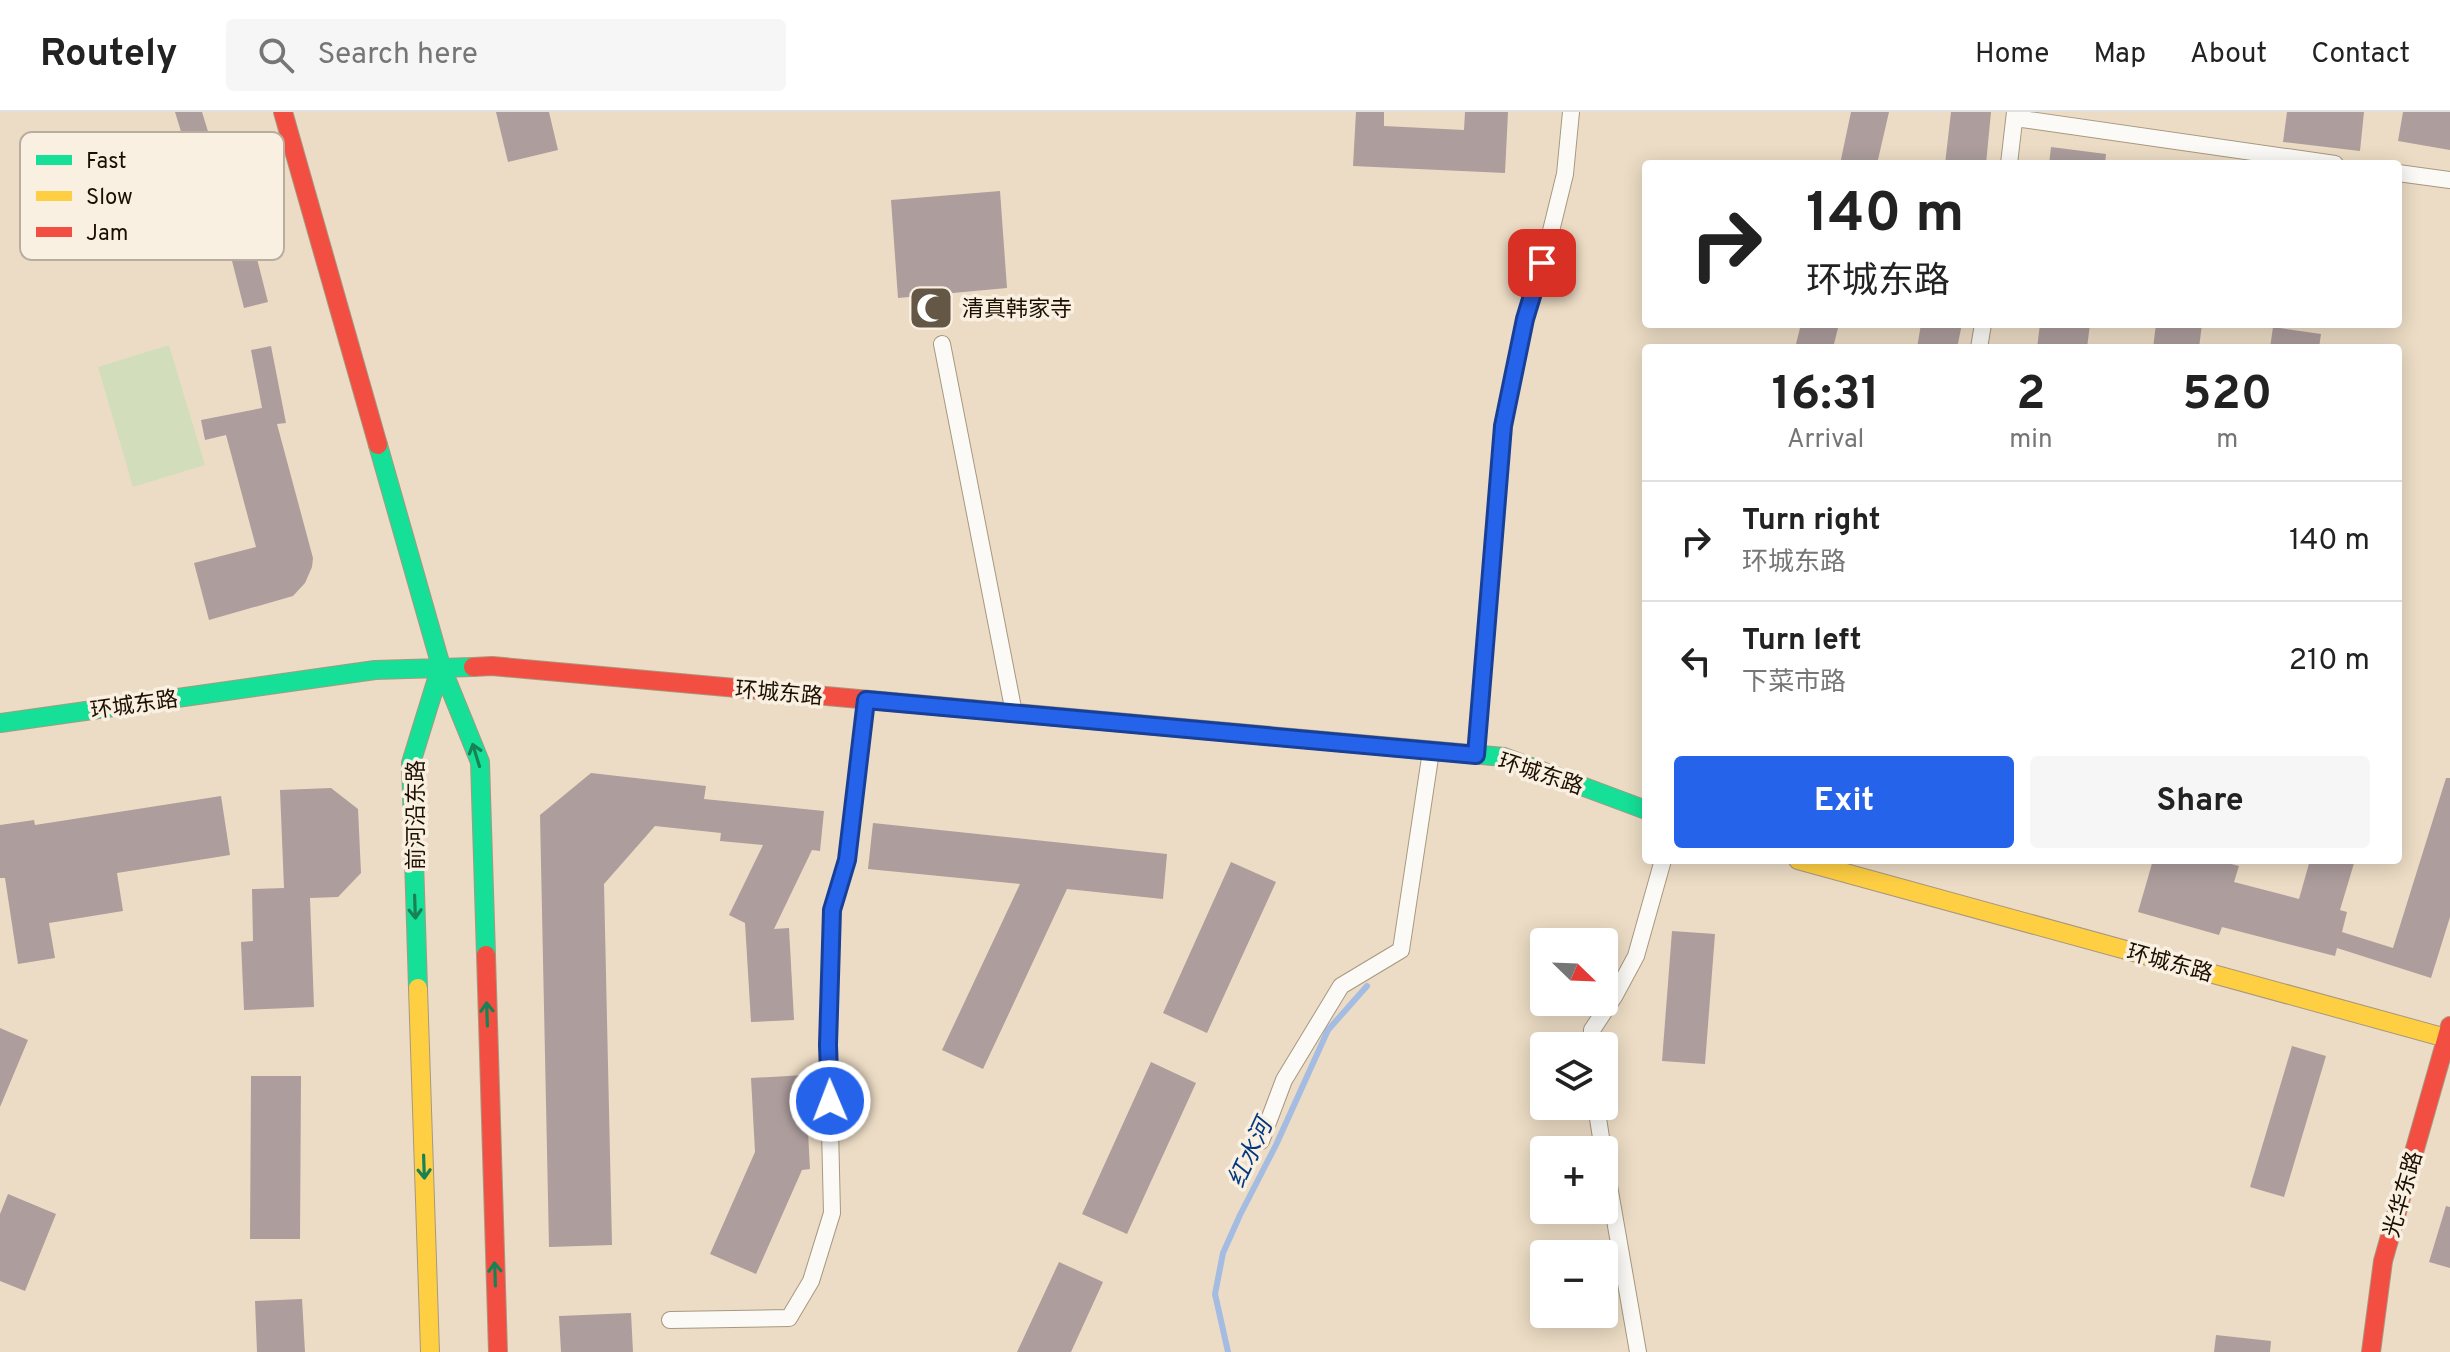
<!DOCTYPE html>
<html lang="en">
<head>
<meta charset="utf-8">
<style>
  :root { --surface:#fff; --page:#f6f6f6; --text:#222; --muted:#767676; --line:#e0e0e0; --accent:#2563eb }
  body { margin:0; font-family:Overpass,"Noto Sans SC",sans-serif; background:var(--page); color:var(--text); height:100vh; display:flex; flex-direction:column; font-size:30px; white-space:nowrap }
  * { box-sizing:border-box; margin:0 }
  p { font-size:26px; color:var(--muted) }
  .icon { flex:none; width:44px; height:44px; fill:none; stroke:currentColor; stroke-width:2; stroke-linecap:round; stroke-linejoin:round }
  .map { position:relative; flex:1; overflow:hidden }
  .panel { position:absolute; left:1642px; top:232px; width:760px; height:520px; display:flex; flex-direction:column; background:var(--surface); border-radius:8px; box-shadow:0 4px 20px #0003 }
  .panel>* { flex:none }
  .top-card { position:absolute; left:1642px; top:48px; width:760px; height:168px; border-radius:8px; box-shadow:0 4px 20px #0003; background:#fff; color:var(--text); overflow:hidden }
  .needle { width:52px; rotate:113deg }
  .controls { position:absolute; left:1530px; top:816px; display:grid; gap:16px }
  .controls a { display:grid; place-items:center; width:88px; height:88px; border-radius:8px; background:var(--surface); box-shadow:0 4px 20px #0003; font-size:40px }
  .pin { position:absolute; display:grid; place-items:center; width:68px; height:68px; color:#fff; margin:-34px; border-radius:16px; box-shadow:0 4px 12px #0006 }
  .me { position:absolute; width:88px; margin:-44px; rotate:359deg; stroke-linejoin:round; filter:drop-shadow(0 0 6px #0008) }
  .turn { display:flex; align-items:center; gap:28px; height:168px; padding:0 32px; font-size:36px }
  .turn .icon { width:104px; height:104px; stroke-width:2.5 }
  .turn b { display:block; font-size:56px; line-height:68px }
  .eta { display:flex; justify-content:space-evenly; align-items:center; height:136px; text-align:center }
  .eta b { font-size:48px; font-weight:700; line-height:56px }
  .action { display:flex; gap:16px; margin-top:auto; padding:16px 32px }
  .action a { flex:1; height:92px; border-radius:8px; background:var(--accent); color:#fff; font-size:32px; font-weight:700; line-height:92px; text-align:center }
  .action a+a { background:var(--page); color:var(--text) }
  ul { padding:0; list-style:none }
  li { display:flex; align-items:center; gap:24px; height:120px; padding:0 32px; border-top:2px solid var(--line) }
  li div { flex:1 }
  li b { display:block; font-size:30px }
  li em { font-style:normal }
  header { display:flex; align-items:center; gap:48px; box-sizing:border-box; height:112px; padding:0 40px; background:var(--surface); border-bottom:2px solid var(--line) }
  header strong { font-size:38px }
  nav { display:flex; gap:44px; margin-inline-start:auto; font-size:28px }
  .search { width:560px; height:72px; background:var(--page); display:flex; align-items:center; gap:20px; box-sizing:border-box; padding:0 28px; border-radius:8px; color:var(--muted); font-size:30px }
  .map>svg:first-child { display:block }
  .green { fill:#d2debb }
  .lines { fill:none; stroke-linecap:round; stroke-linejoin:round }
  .stream { stroke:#a4bce2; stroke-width:6 }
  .building { fill:#ad9d9d }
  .street-casing { stroke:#a7987f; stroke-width:18 }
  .fast-casing { stroke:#a7987f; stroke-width:20 }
  .slow-casing { stroke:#a7987f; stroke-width:20 }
  .jam-casing { stroke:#a7987f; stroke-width:20 }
  .street { stroke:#fcfaf6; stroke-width:16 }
  .fast { stroke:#16e098; stroke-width:18 }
  .slow { stroke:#ffcf43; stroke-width:18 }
  .jam { stroke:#f24e42; stroke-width:18 }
  .oneway { stroke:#198254 }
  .route-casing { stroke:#184099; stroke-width:20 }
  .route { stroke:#2563eb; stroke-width:14 }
  .labels { text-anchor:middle; stroke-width:7; stroke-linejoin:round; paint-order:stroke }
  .poi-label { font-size:22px; fill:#1c0f00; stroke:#f9f0e2; text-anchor:start }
  .street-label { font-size:22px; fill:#1c0f00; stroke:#f9f0e2 }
  .water-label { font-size:24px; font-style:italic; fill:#033881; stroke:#f9f0e2 }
  .key { fill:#f9f0e2; stroke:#b7ac9e; stroke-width:2 }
  .key-label { font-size:22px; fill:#1c0f00 }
</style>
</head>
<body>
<header>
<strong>Routely</strong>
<div class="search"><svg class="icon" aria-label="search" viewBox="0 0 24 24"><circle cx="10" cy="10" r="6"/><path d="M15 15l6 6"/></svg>Search here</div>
<nav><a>Home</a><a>Map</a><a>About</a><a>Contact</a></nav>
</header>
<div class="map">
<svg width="2450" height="1240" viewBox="0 0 2450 1240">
  <rect width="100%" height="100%" fill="#ecdcc5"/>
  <path class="green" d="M169 233 205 353 133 375 98 255Z"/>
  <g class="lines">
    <path class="stream" d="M1228 1240 1215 1182 1223 1141 1240 1103 1276 1033 1328 918 1367 874"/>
  </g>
  <path class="building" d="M175 0H202L223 68 89 109 81 82 190 49Z
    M496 0H549L558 38 508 50Z
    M1356 0H1384V14L1464 18 1465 0H1508L1505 61 1353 54Z
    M1851 0H1889L1877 52H1840Z
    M1951 0H1991L1986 52H1945Z
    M2287 0H2364L2360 39 2283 30Z
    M2403 0H2450V38L2398 29Z
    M2051 35 2106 42 2105 52H2049Z
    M239 76 268 190 244 196 215 82Z
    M1000 79 1007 176 898 186 891 88Z
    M1801 212H1839L1833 236H1795Z
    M1921 212H1962L1957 236H1917Z
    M2040 212H2090L2087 236H2037Z
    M2156 212H2202L2199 236H2153Z
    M2273 215 2321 222 2319 236H2270Z
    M271 234 286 311 277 312 313 446 312 455 305 471 293 484 209 508 194 451 256 435 226 323 205 328 201 308 262 296 251 238Z
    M591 661 706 674 704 687 824 699 820 739 812 738 774 817 789 816 794 908 751 910 745 811 729 803 763 733 720 729 721 721 655 714 604 772 612 1133 549 1135 540 703Z
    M2446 666H2450V805L2431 866 2337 836 2335 844 2222 815 2219 823 2138 800 2153 748H2216L2239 754 2234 770 2299 787 2310 748H2355L2340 798 2347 800 2342 820 2393 836Z
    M331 676 358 697 361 761 338 785 310 786 314 895 244 898 241 830 253 829 252 777 284 776 280 678Z
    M221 684 230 743 117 761 123 799 49 811 55 846 18 852 5 766H0V713L34 708 35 713Z
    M873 711 1167 742 1163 787 1067 777 983 957 942 938 1020 772 868 757Z
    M1231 750 1276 770 1207 921 1163 901Z
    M1672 819 1715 822 1705 952 1662 949Z
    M0 916 28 928 0 995Z
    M2292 934 2326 944 2284 1085 2250 1075Z
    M1151 950 1196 971 1127 1122 1082 1102Z
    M805 963 810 1057 802 1058 756 1162 710 1142 755 1040 751 966Z
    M251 964H301L300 1127H250Z
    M8 1082 56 1102 25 1179 0 1169V1102Z
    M2446 1094 2450 1095V1156L2429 1150Z
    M1059 1150 1103 1170 1071 1240H1017Z
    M302 1187 305 1240H257L255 1189Z
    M631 1201 633 1240H561L559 1204Z
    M2216 1223 2271 1229 2270 1240H2214Z"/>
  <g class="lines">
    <g class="street-casing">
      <path id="street" d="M2015 6 2335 52
        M2009 52 2015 0
        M2398 61 2450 68
        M942 232 1014 601
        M1979 236 1983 212
        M1476 643 1503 314 1525 207 1550 123 1565 62 1571 0
        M1591 934 1592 918 1615 883 1636 844 1663 748
        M1596 994 1603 1038
        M1261 1029 1284 968 1341 874 1401 838 1431 639
        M1604 1045 1638 1240
        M670 1208 789 1206 811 1169 832 1101 828 933 832 798 847 748 866 588"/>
    </g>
    <g class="fast-casing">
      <path id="fast" d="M378 333 441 554 480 650 486 843
        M937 594 1504 645 1646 698
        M0 611 375 558 473 555
        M418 876 411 651 441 554"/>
    </g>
    <g class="slow-casing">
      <path id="slow" d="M1798 748 2450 927
        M418 876 430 1240"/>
    </g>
    <g class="jam-casing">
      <path id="jam" d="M283 0 378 333
        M473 555 492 554 937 594
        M486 843 498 1240
        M2371 1240 2383 1149 2450 914"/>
    </g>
    <use href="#street" class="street"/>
    <use href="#fast" class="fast"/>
    <use href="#slow" class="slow"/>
    <use href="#jam" class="jam"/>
  </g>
  <defs><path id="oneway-shaft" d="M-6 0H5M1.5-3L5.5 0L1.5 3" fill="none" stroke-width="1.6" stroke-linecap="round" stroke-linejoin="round" transform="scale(2)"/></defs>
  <g class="oneway">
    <use href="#oneway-shaft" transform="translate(476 643) rotate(-107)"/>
    <use href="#oneway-shaft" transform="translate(415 795) rotate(88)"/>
    <use href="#oneway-shaft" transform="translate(487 902) rotate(-92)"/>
    <use href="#oneway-shaft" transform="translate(424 1055) rotate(88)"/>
    <use href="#oneway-shaft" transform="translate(495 1162) rotate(-92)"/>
  </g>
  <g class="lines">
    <g class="route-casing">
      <path id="route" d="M830 989 828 933 832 798 847 748 866 588 1476 643 1503 314 1525 207 1542 151"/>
    </g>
    <use href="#route" class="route"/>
  </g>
  <defs>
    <g id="mosque-square" transform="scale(2.3)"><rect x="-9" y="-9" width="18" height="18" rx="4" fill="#655745" stroke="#f9f0e2"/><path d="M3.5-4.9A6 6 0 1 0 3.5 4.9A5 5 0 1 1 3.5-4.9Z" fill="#fff"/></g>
  </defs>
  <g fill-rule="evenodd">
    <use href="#mosque-square" x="931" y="196"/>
  </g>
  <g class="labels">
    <g class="poi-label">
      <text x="962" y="204">清真韩家寺</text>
    </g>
    <g class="street-label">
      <text transform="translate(779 580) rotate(5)" y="8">环城东路</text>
      <text transform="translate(134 592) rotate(-8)" y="8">环城东路</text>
      <text transform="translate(1541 661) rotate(18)" y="8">环城东路</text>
      <text transform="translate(415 703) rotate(-90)" y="8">前河沿东路</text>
      <text transform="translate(2170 850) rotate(15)" y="8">环城东路</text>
      <text transform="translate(2402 1082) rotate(-74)" y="8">光华东路</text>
    </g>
    <g class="water-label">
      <text transform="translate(1250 1041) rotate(-65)" y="8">红水河</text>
    </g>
  </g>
  <rect x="20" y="20" width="264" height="128" rx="12" class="key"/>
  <rect x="36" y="43" width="36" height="10" fill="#16e098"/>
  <rect x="36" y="79" width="36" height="10" fill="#ffcf43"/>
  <rect x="36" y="115" width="36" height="10" fill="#f24e42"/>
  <g class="key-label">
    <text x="86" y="56">Fast</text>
    <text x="86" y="92">Slow</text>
    <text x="86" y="128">Jam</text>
  </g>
</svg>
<div class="controls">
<a><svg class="needle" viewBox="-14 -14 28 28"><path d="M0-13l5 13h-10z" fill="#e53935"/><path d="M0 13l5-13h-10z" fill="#767676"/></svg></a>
<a><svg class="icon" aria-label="layers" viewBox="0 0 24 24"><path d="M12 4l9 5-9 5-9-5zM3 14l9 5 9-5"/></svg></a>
<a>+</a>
<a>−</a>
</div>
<div class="pin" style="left:1542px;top:151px;background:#d93025"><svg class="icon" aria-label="arrive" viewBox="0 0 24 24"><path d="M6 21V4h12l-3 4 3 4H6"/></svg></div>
<svg class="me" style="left:830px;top:989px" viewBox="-20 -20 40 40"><circle r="17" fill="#2563eb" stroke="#fff" stroke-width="3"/><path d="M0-11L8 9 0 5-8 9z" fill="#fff"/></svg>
<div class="top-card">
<div class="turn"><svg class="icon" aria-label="right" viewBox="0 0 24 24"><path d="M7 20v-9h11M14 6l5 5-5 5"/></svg><div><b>140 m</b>环城东路</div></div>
</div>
<section class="panel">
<div class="eta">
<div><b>16:31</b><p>Arrival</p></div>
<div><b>2</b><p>min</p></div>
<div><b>520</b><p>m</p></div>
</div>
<ul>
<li><svg class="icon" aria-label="right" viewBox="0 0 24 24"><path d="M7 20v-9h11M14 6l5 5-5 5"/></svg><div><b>Turn right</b><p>环城东路</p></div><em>140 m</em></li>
<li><svg class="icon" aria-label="left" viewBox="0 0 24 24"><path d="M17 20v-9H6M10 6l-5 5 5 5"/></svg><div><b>Turn left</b><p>下菜市路</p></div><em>210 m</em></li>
</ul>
<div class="action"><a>Exit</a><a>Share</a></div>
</section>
</div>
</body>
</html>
